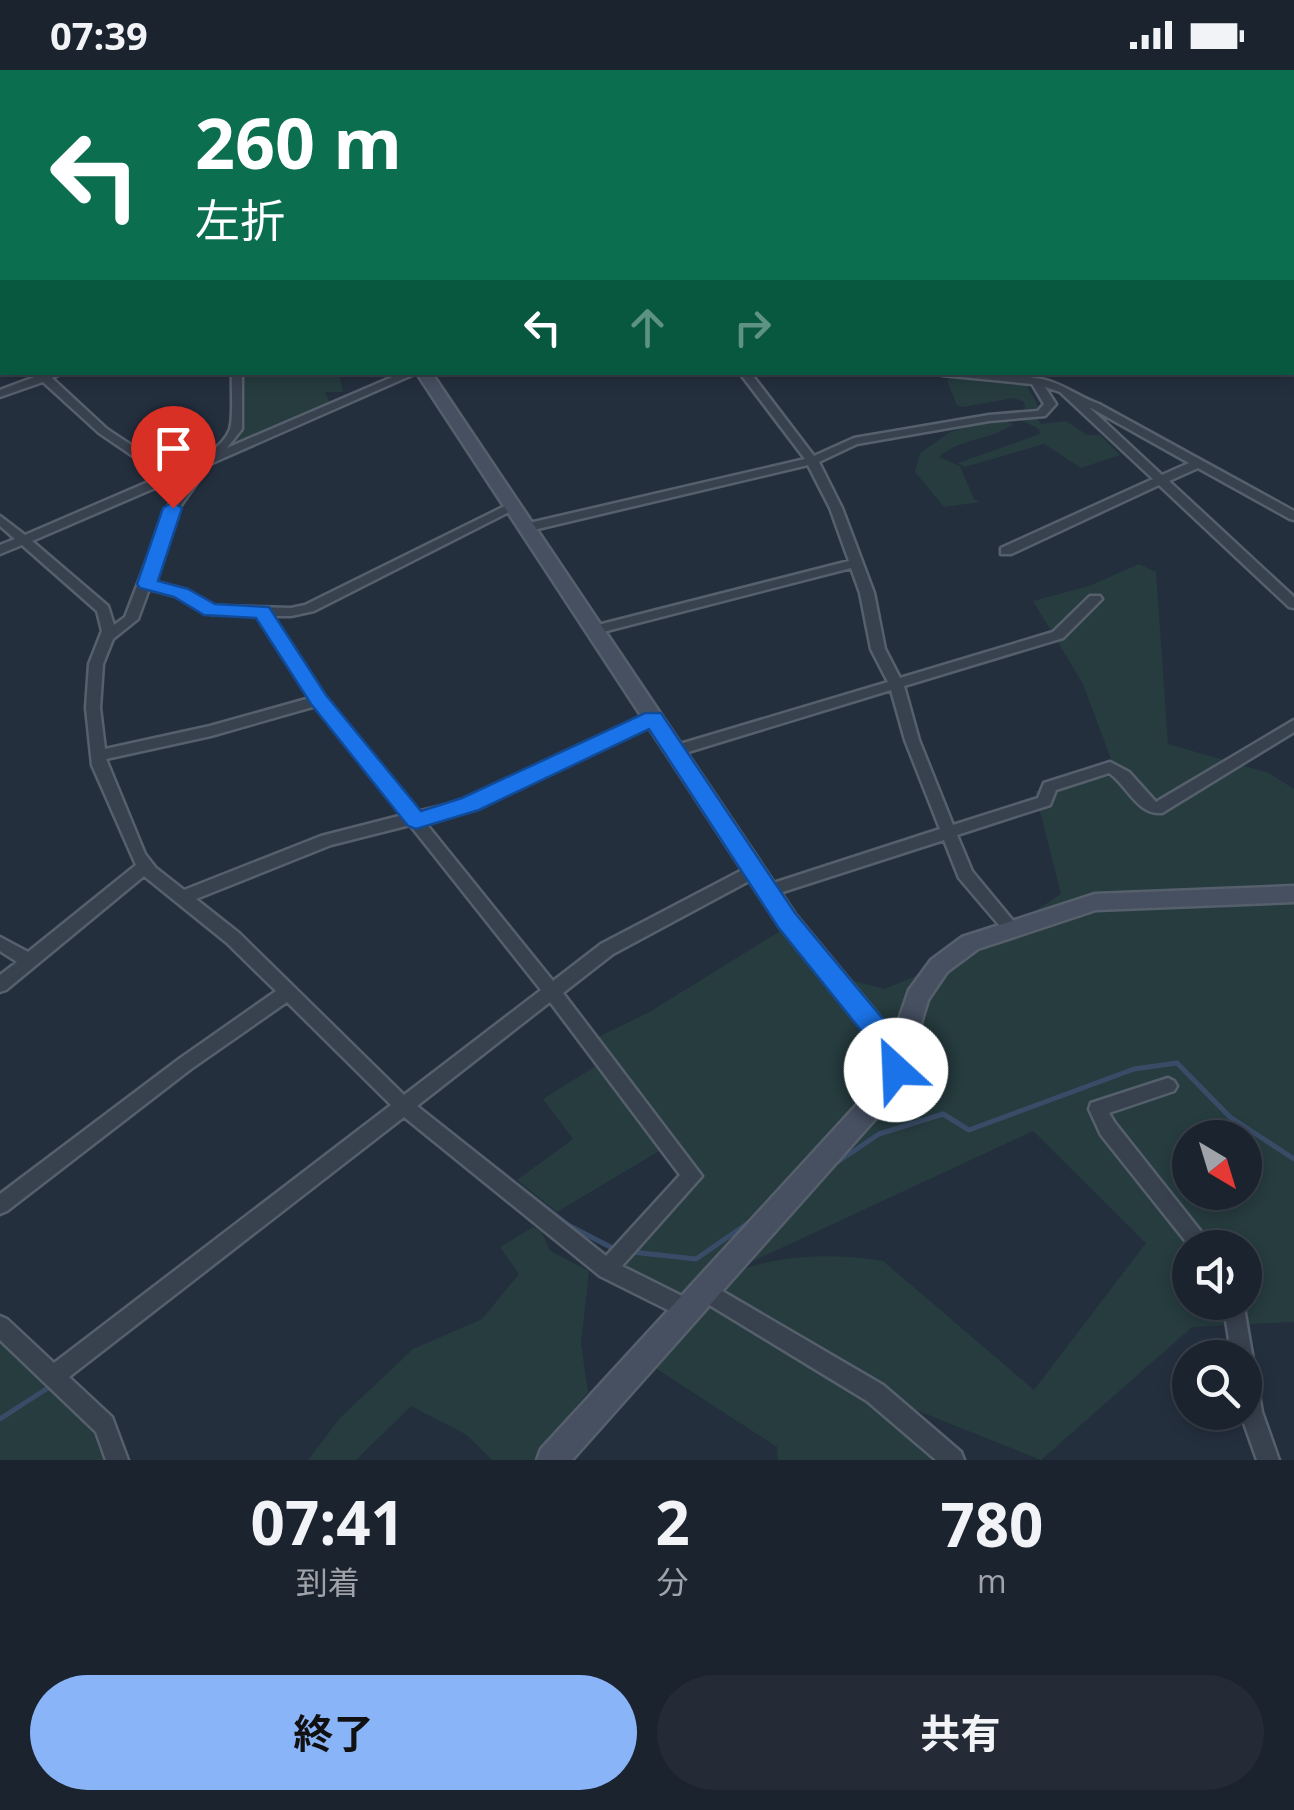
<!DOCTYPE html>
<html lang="ja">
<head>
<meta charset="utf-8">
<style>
  :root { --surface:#1b232e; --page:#242b36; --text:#f1f3f6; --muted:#a0a4aa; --line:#39404a; --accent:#8ab4f8 }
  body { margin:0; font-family:"Open Sans","Noto Sans JP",sans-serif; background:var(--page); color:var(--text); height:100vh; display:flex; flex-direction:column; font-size:38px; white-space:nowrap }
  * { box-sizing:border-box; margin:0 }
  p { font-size:32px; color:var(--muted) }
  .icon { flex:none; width:55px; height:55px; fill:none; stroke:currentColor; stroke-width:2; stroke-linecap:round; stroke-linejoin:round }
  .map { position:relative; height:1390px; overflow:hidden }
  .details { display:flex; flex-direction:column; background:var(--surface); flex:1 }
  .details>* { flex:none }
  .guide { position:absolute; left:0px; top:0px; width:1295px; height:305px; box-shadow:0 5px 15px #0003,0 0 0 2px var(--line); background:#0b6e4f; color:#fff; overflow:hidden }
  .needle { width:65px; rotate:142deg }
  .fabs { position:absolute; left:1172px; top:1050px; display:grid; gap:20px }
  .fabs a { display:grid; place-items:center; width:90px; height:90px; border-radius:50%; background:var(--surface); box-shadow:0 5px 15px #0003,0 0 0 2px var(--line); font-size:50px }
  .pin { position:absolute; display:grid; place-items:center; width:85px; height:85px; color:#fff; margin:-102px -42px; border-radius:50% 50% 50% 0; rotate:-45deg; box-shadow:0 0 10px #0007 }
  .pin .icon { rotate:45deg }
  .me { position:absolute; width:110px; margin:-55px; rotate:335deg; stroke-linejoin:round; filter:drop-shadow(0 0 8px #0008) }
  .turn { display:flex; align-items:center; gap:35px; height:210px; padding:0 30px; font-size:45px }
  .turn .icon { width:130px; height:130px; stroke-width:2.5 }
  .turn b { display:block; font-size:70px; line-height:85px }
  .lanes { display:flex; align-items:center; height:95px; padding:0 30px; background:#0003; justify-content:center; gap:50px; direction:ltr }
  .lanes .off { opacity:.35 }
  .eta { display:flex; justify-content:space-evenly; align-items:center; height:170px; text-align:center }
  .eta b { font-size:60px; font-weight:700; line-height:70px }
  .primary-button { display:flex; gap:20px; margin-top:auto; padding:20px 30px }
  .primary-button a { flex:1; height:115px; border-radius:60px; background:var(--accent); color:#111; font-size:40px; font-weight:700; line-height:115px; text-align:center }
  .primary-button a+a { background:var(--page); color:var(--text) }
  .status { display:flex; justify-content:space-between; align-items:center; height:70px; padding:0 50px; background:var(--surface); direction:ltr }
  .status svg { height:28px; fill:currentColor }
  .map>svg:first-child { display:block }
  .green { fill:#263c3f; fill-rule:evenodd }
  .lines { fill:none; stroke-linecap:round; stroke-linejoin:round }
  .stream { stroke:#394c67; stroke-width:5 }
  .river { fill:#394c67; fill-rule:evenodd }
  .street-casing { stroke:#565f6c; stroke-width:5 }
  .secondary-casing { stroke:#565f6c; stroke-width:5 }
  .street { fill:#38414e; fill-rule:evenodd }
  .secondary { fill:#465061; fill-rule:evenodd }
  .shaded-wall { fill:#303945 }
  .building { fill:#455162; stroke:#303945; stroke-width:2.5 }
  .route { fill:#1a73e8; stroke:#114b97; stroke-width:2.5 }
</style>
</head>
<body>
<div class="status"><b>07:39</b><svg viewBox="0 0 49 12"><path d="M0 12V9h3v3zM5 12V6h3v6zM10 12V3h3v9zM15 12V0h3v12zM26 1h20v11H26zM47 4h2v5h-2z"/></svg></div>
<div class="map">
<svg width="1294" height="1390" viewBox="0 0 1294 1390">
  <rect width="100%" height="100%" fill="#242f3e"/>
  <path class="green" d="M245 303H345L340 307 343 322H325L330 333 233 375 244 356 241 308Z
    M950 308 1027 316 1040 339H1025L1024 332 1014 328 962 337 957 335 947 311Z
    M1035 345 1041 354 1066 351 1087 365H1100L1120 385 1081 398 1044 374 965 397 958 393 1040 364 1039 359 1021 350Z
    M996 349 1014 354C992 370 960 368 939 387L960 396 974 429 980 432 944 437 915 402 920 383 950 362Z
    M1139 494 1156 502 1168 674 1269 703 1294 719V1252L1192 1257 1041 1390 878 1325 944 1390H778L777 1377 649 1294C664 1276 700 1221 717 1211 765 1184 831 1182 883 1191L1034 1320 1146 1173 1033 1061 708 1212 684 1233 615 1194 696 1106 590 971 651 941 790 855 828 904 884 919 967 885 1061 824 1035 721 1117 705 1083 614 1033 531 1089 516ZM1190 1068H1245V1122H1190ZM1190 1178H1245V1232H1190Z
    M599 994 666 1077 557 1142 517 1110 573 1069 543 1029Z
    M533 1157 541 1161 550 1181 589 1201 581 1274 588 1322 534 1390H492L467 1365 411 1336 356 1390H308L340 1348 413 1279 482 1249 519 1204 500 1177Z
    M0 1267 92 1359 103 1390H0Z"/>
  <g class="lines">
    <path class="stream" d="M486 1091 568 1155 618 1181
      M833 1095 879 1064 943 1044 969 1060 1134 999 1177 993 1230 1047 1294 1089
      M632 1182 696 1189 751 1151
      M0 1349 51 1316"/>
    <path class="river" d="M453 0H465L467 2H455Z"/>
    <g class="street-casing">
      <path id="street" d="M46 0H54L55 2H47Z
        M354 0H378L372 2H351Z
        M388 0H397L399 2H391Z
        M448 0H456L458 2H450Z
        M688 0H699L701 2H691Z
        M0 8H2V12H0Z
        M0 52H2V56H0Z
        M2 134V140L0 141V135Z
        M0 161 2 162V170L0 169Z
        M2 213V219L0 220V214Z
        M48 302H64L52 308 107 359 172 402C190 394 223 380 230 359 234 346 231 317 232 302H242V359L227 378 404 302H419L210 394 179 438 152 511 186 520 214 536 291 538 305 535 507 435H515L517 438 314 541 291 546H271L324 627 417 742 466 730 648 645H658L660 648 658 651 475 738 424 751 553 911 601 874 748 797H760L762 801 760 805 613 884 563 923 702 1106 622 1196 694 1232 697 1239 694 1246 687 1249 680 1246 600 1206 404 1047 69 1307 112 1347 128 1390H106L96 1362 0 1270V1246L7 1249 54 1293 391 1035 287 932 191 999 7 1141 0 1144V1124L179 989 276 921 227 873 144 806 6 920 0 922V905L17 892 0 881V867L28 882 136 795 92 695 86 638 89 594 102 561 97 541 22 475 0 484V475L15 469 0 456V446L25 465 162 406 99 363 43 312 0 327V320ZM192 402 167 438 125 547 114 555 108 536 32 471ZM149 519 176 526 211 544 257 545 310 628 210 656 105 679 100 638 103 594 113 569 138 549ZM316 636 403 745 321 766 184 820 156 798 145 784 106 689 211 666ZM410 755 541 920 404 1025 239 863 196 829 331 775ZM550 932 680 1105 606 1186 417 1036Z
        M739 302H750L814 386 854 368 989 345 1038 341 1044 334 1032 314 942 305 937 302C971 302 1007 302 1041 309 1063 313 1078 327 1099 334L1294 441V450L1290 449 1198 398 1169 411 1294 527V538L1289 537 1159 415 1011 484H1001V478L1153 409 1060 322 1045 317 1056 334 1045 346 989 351 857 374 819 392 842 438 874 523 885 579 900 608 1053 562 1090 526H1100L1102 529 1063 568 904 616 919 670 953 755 1038 728 1044 713 1110 692 1129 702 1156 732 1294 650V662L1162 743C1137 745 1128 716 1109 703L1056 720 1050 735 957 765 972 801 1019 858 1017 862H1005L959 808 944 770 767 827 761 825 759 821 761 817 940 759 905 670 891 620 675 686 668 681 670 677 888 612 871 579 860 523 851 498 595 564 588 560 590 557 849 491 830 438 808 395 525 462 519 458 525 454 805 389ZM1090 338H1091L1189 393 1162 405Z
        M1168 1008 1174 1011 1177 1016 1174 1021 1109 1043 1115 1053 1214 1178H1191L1101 1065 1089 1039 1091 1033Z
        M705 1211 883 1315 961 1382 964 1390H936L867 1331 698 1228 695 1221 698 1214Z
        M1223 1232H1243L1262 1342 1279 1390H1257L1240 1342H1245V1288H1232Z"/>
    </g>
    <g class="secondary-casing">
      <path id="secondary" d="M217 0H227L228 2H218Z
        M912 0H926L927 2H914Z
        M1292 16H1294V22H1292Z
        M1292 31H1294V38H1292Z
        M1292 151H1294V159H1292Z
        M416 302H431L795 844 894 964 909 920 931 890 962 867 1095 824 1294 816V832L1096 840 978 879 947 902 928 930 907 1000 892 1030 572 1390H537L541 1379 874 1016 886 989 779 856Z"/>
    </g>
    <use href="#street" class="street"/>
    <use href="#secondary" class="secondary"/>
  </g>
  <path class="shaded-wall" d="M94 0H134L135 2H88V1Z
    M2 195V212H0V196Z"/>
  <path class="building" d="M136 0H207L208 2H138Z
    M1163 0H1247L1254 2H1169Z
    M0 171 2 174V195L0 196Z"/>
  <path class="route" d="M173 432 182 438 158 511 188 519 215 534 269 537 326 625 421 741 462 728 645 643H661L795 843 908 979 912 987 905 1009 896 1012 886 1009 882 1000 884 989 778 857 649 659 479 740 416 759 408 756 311 634 256 548 204 545 174 527 140 518 137 514 163 438Z"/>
</svg>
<div class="fabs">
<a><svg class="needle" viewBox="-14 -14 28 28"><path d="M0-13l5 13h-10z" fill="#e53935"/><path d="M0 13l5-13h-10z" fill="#a0a4aa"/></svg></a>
<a><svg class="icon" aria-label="sound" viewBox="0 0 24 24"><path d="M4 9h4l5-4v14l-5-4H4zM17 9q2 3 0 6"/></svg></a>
<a><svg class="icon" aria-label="search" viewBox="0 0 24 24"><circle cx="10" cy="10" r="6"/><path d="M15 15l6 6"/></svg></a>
</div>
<div class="pin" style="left:173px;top:438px;background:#d93025"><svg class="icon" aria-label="arrive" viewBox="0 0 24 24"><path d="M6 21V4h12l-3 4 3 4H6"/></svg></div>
<svg class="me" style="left:896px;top:1000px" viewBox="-20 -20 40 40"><circle r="19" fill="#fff"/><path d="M0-13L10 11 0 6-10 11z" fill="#1a73e8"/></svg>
<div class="guide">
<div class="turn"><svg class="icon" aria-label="left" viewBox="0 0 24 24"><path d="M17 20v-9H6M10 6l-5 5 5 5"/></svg><div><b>260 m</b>左折</div></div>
<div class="lanes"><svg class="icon" aria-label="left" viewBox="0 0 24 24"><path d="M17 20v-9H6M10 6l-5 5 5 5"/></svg><svg class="icon off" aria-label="ahead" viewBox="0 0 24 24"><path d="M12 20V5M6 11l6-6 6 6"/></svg><svg class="icon off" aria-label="right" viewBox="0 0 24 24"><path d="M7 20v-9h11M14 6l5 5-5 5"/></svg></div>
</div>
</div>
<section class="details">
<div class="eta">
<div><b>07:41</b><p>到着</p></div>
<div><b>2</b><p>分</p></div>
<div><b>780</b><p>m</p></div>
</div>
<div class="primary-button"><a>終了</a><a>共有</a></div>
</section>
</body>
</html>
